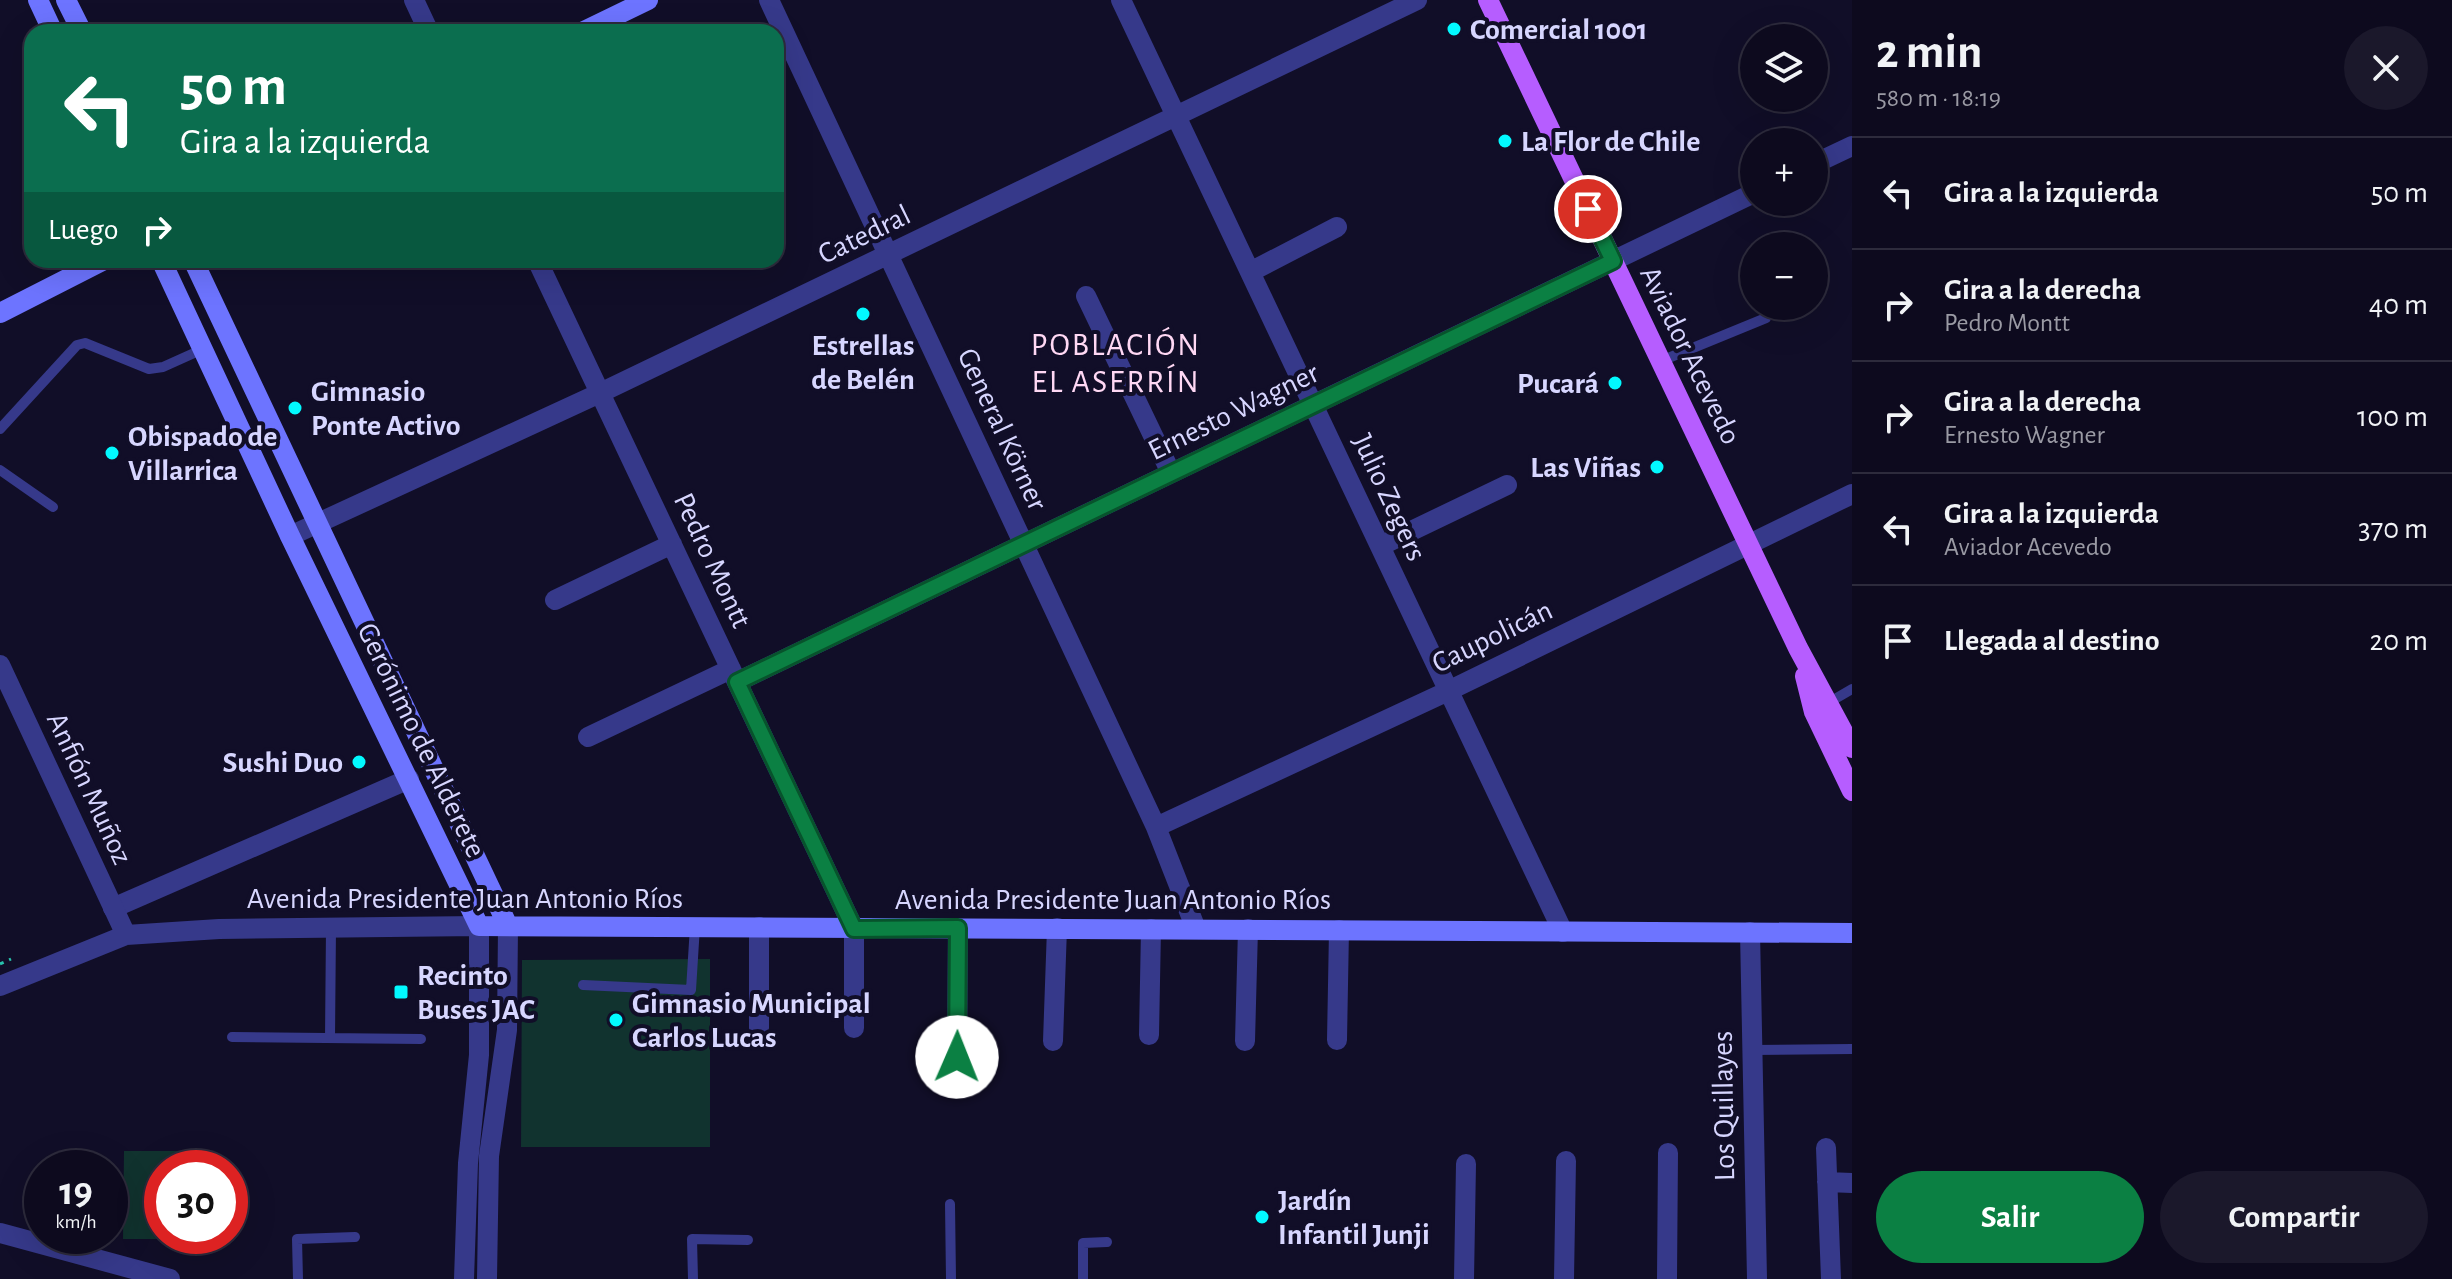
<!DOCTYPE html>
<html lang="es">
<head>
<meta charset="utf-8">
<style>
  :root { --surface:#0d0a1e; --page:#1b182b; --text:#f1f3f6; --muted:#9a9aa4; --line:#2d2b3c; --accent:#0b8043 }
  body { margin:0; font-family:"Alegreya Sans",sans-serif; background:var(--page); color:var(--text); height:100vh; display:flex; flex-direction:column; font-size:30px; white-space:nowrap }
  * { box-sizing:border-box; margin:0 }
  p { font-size:26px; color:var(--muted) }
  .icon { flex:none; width:44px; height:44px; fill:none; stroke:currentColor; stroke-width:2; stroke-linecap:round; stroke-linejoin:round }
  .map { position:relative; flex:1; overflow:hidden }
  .drawer { display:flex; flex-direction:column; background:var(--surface); width:600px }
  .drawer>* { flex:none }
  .banner { position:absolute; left:24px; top:24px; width:760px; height:244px; border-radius:24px; box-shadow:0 8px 32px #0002,0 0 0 2px var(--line); background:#0b6e4f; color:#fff; overflow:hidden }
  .buttons { position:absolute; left:1740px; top:24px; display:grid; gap:16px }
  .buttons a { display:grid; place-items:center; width:88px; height:88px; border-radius:50%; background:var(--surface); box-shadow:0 8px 32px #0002,0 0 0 2px var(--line); font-size:40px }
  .speed { position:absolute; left:24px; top:1150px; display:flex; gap:16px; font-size:40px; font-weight:700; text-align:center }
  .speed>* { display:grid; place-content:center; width:104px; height:104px; border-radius:50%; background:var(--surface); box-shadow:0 8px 32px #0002,0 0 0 2px var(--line); line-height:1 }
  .speed small { font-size:20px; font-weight:400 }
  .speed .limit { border:12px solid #d22; background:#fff; color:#111 }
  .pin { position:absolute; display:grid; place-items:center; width:68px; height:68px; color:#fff; margin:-34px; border:4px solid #fff; border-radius:50%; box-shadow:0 2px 8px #0007 }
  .me { position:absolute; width:88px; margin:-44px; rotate:1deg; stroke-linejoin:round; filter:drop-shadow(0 0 6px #0008) }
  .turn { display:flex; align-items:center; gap:28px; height:168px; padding:0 24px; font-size:36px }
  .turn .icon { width:104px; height:104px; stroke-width:2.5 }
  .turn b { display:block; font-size:56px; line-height:68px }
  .then { display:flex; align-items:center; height:76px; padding:0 24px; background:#0003; gap:16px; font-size:30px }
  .round { display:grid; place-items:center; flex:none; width:84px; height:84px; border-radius:42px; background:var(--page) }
  .headline { display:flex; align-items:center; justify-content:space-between; height:136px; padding:0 24px }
  h1 { font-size:48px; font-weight:700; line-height:60px }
  .button { display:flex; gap:16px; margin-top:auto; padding:16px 24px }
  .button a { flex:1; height:92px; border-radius:48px; background:var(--accent); color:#fff; font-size:32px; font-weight:700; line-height:92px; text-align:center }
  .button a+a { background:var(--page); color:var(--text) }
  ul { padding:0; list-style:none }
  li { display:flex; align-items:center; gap:24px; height:112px; padding:0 24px; border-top:2px solid var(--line) }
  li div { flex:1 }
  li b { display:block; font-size:30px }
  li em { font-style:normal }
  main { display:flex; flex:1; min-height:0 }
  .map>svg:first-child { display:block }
  .green { fill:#11332f }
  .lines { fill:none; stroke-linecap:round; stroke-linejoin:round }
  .path { stroke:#28c1ac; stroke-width:3; stroke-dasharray:4 6; stroke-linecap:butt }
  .service { stroke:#36398a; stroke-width:10 }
  .minor { stroke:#36398a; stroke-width:20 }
  .tertiary { stroke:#36398a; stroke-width:20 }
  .secondary { stroke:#6d74ff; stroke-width:20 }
  .primary { stroke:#b65dff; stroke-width:20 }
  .route-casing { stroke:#07532c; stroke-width:20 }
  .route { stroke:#0b8043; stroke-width:14 }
  .poi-dot { fill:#02f9ff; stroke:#110e28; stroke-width:3 }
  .labels { text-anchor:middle; stroke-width:8; stroke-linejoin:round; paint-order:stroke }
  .poi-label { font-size:30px; font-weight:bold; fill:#d7d6ff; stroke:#110e28; text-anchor:start }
  .street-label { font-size:30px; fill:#d7d6ff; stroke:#110e28 }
  .neighbourhood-label { font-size:32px; letter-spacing:2px; fill:#ffd8f4; stroke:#110e28 }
</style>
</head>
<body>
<main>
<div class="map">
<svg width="1852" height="1279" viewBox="0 0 1852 1279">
  <rect width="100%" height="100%" fill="#110e28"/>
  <path class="green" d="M710 959V1147H521L522 960Z
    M124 1151H180V1168H162V1236H180V1239H123Z"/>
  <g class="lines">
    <path class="path" d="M0 964 11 959"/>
    <path class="service" d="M1661 361 1766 318
      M0 429 77 345 85 343 149 369 163 367 203 349
      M0 470 53 507
      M1828 703 1852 689
      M583 985 691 990 695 926
      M232 1037 421 1039
      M330 1038 331 928
      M1752 1050 1852 1049
      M950 1204 951 1279
      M298 1279 297 1239 355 1237
      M693 1279 692 1239 748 1240
      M1083 1279V1243L1107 1242"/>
    <path class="minor" d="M414 0 429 32
      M769 0 1156 827 1196 929
      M1121 0 1563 932
      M1814 164 1852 146
      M537 260 854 929V1028
      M1250 272 1337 227
      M1086 296 1171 473
      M290 536 600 393 1417 0
      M1380 546 1507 485
      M555 600 672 544
      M737 682 1754 193
      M588 737 731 669
      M1156 827 1444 693 1852 494
      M113 908 409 779
      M1750 932 1757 1279
      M759 1028V927
      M1149 1035 1151 929
      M1337 1040 1339 930
      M1053 1041 1057 928
      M1245 1041 1248 929
      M957 1057 958 928
      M1826 1148 1831 1279
      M1827 1182 1852 1183
      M0 1233 170 1279
      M1464 1279 1466 1164
      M1564 1279 1566 1161
      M1667 1279 1668 1153"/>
    <path class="tertiary" d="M0 665 126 935
      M0 986 126 935 219 929 479 926V1055L468 1163 464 1279
      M487 1279 489 1156 507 1030 508 926"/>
    <path class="secondary" d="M38 0 53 32
      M66 0 82 32
      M582 32 648 0
      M161 260 290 536 479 926 1852 933
      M193 260 508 926
      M0 313 104 260"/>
    <path class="primary" d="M1488 0 1798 648 1852 748
      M1805 676 1814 712 1852 791"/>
  </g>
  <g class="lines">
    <g class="route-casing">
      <path id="route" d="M957 1057 958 928 854 929 737 682 1613 261 1588 209"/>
    </g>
    <use href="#route" class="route"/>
  </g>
  <g class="poi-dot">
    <circle cx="1454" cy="29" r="8"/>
    <circle cx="1505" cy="141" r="8"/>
    <circle cx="863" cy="314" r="8"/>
    <circle cx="1615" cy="383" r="8"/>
    <circle cx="295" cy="408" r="8"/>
    <circle cx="112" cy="453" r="8"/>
    <circle cx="1657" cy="467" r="8"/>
    <circle cx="359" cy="762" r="8"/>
    <rect x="393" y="984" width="16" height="16" rx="4"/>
    <circle cx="616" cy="1020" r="8"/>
    <circle cx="1262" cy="1217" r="8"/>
  </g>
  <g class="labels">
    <g class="poi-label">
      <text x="1470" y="39">Comercial 1001</text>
      <text x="1521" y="151">La Flor de Chile</text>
      <text x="863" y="355" text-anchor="middle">Estrellas<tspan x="863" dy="34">de Belén</tspan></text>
      <text x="1599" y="393" text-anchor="end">Pucará</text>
      <text x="311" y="401">Gimnasio<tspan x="311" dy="34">Ponte Activo</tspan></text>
      <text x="128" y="446">Obispado de<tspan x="128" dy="34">Villarrica</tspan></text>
      <text x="1641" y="477" text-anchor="end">Las Viñas</text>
      <text x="343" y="772" text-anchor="end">Sushi Duo</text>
      <text x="417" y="985">Recinto<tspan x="417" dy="34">Buses JAC</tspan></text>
      <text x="632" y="1013">Gimnasio Municipal<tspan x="632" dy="34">Carlos Lucas</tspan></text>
      <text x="1278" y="1210">Jardín<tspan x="1278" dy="34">Infantil Junji</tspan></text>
    </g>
    <g class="street-label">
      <text transform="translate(864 234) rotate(-26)" y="10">Catedral</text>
      <text transform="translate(1691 355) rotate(64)" y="10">Aviador Acevedo</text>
      <text transform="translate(1233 411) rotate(-26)" y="10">Ernesto Wagner</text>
      <text transform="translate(1003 429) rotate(65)" y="10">General Körner</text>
      <text transform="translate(1390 497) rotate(65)" y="10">Julio Zegers</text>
      <text transform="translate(713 560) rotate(65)" y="10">Pedro Montt</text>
      <text transform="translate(1492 636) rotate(-26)" y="10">Caupolicán</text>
      <text transform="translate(422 740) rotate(64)" y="10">Gerónimo de Alderete</text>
      <text transform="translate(90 788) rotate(65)" y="10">Anfión Muñoz</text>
      <text x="465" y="908">Avenida Presidente Juan Antonio Ríos</text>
      <text x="1113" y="909">Avenida Presidente Juan Antonio Ríos</text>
      <text transform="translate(1723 1106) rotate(-91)" y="10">Los Quillayes</text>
    </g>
    <g class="neighbourhood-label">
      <text x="1116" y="355">POBLACIÓN<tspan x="1116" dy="37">EL ASERRÍN</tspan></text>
    </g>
  </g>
</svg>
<div class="buttons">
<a><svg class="icon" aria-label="layers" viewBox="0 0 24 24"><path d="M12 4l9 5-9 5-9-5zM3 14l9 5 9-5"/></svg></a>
<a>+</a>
<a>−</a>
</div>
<div class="speed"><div>19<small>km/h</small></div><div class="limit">30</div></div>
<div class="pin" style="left:1588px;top:209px;background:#d93025"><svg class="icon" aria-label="arrive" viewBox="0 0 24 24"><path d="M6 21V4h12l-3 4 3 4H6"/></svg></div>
<svg class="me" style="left:957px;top:1057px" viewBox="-20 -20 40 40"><circle r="19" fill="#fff"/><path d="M0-13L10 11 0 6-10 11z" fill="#0b8043"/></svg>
<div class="banner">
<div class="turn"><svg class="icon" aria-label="left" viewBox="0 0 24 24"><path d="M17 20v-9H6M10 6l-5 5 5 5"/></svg><div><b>50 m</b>Gira a la izquierda</div></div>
<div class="then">Luego<svg class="icon" aria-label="right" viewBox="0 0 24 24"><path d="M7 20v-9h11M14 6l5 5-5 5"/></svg></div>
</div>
</div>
<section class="drawer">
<div class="headline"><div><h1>2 min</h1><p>580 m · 18:19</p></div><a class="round"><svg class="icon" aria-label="close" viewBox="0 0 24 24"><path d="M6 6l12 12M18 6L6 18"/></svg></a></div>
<ul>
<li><svg class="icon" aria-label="left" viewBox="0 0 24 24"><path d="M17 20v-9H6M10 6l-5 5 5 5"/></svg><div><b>Gira a la izquierda</b></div><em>50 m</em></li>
<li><svg class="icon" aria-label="right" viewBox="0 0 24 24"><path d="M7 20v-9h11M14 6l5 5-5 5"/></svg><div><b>Gira a la derecha</b><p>Pedro Montt</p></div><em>40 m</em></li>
<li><svg class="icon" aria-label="right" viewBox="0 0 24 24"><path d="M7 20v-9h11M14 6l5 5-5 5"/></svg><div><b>Gira a la derecha</b><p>Ernesto Wagner</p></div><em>100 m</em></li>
<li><svg class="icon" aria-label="left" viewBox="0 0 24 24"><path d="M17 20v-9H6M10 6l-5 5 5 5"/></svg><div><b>Gira a la izquierda</b><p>Aviador Acevedo</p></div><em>370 m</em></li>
<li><svg class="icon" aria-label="arrive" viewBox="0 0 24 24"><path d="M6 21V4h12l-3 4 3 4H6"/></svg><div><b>Llegada al destino</b></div><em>20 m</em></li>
</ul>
<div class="button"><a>Salir</a><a>Compartir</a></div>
</section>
</main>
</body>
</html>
